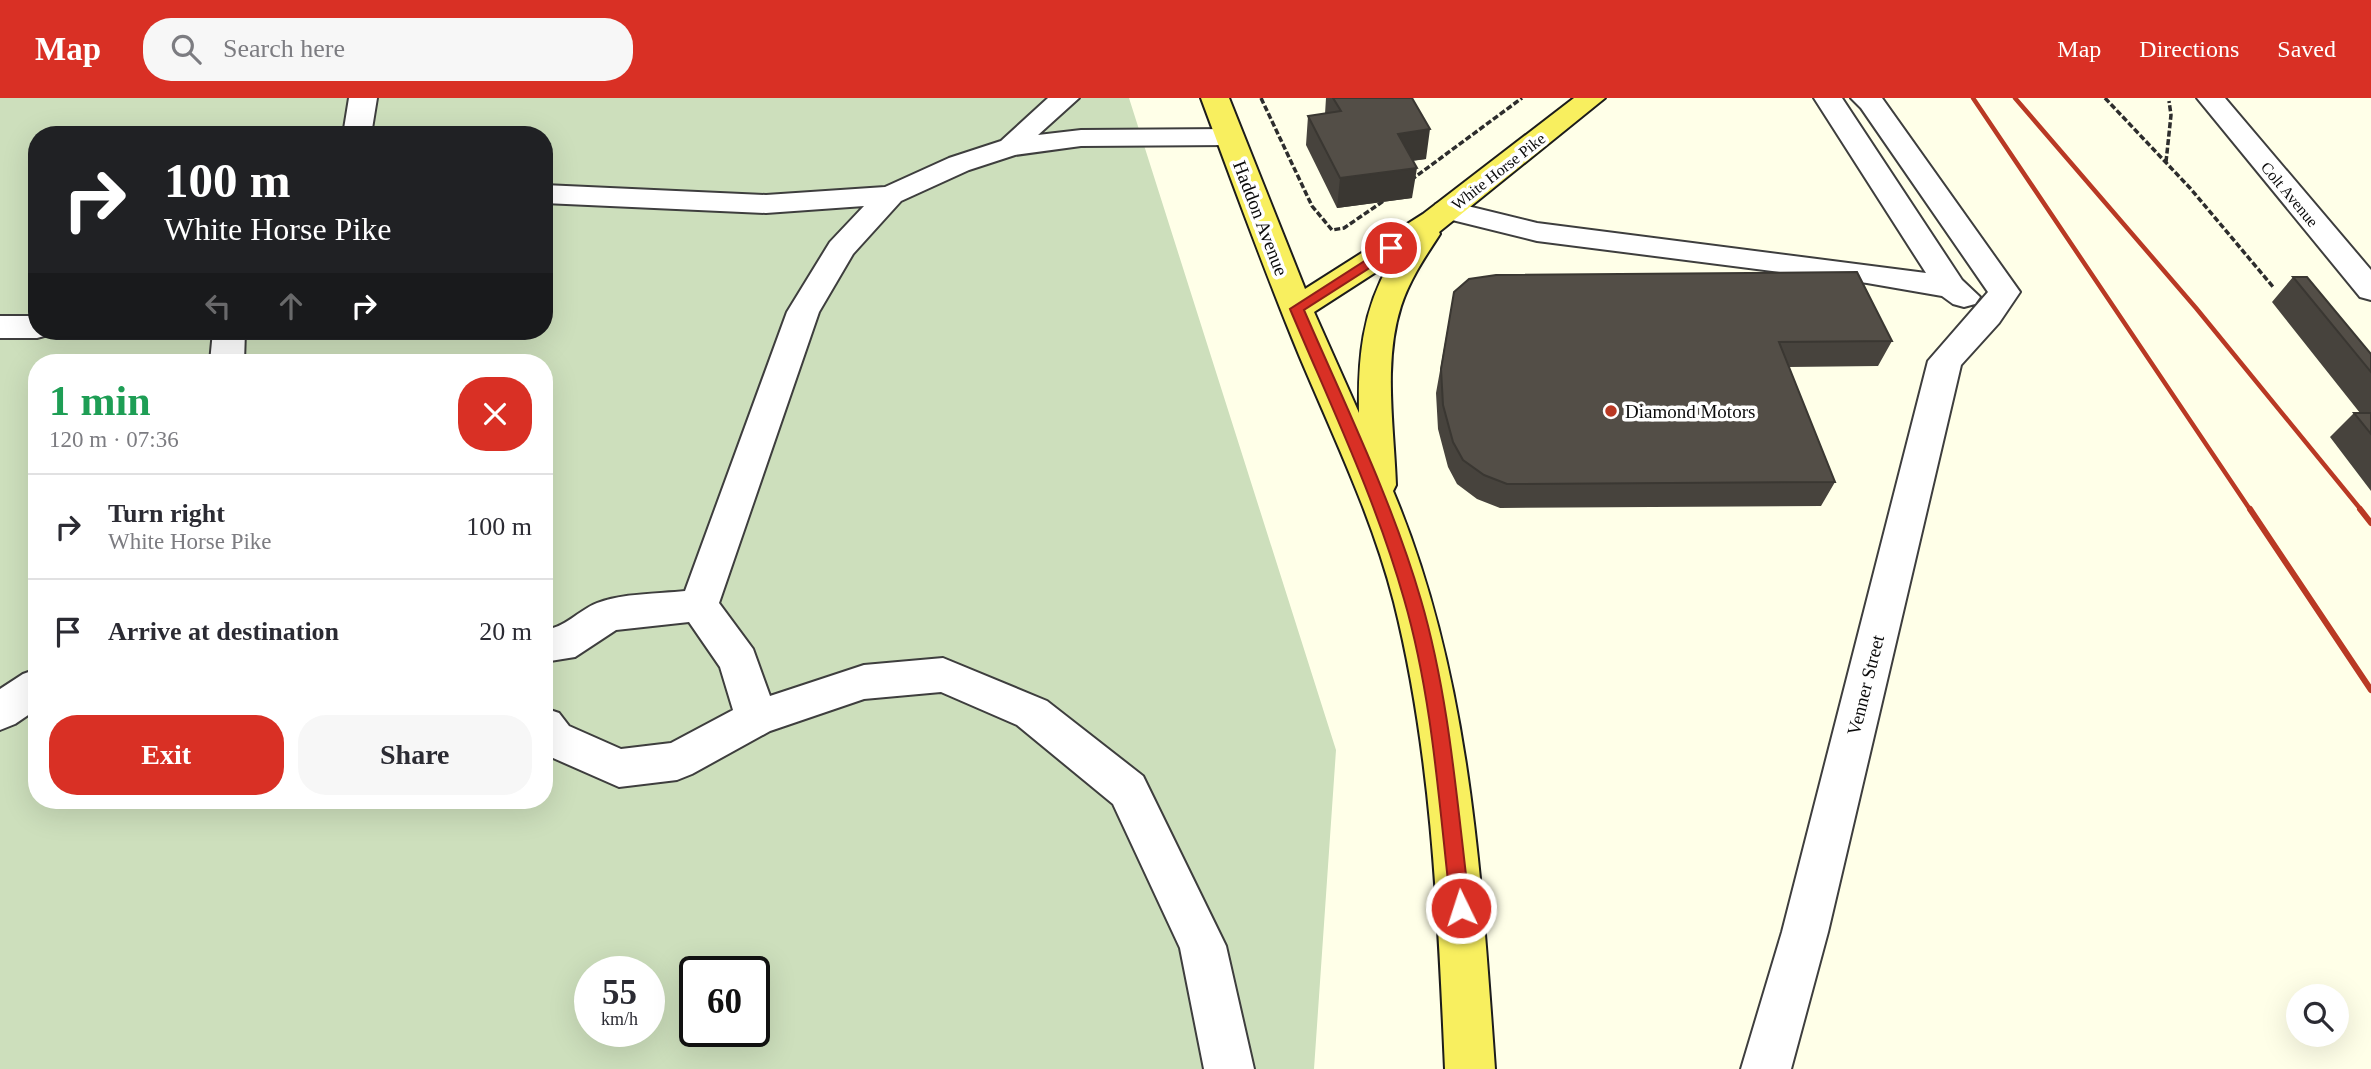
<!DOCTYPE html>
<html lang="en">
<head>
<meta charset="utf-8">
<style>
  :root { --surface:#fff; --page:#f7f7f7; --text:#2b2b33; --muted:#7c7c81; --line:#e1e1e2; --accent:#d93025 }
  body { margin:0; font-family:"Times New Roman",serif; background:var(--page); color:var(--text); height:100vh; display:flex; flex-direction:column; font-size:26px; white-space:nowrap }
  * { box-sizing:border-box; margin:0 }
  p { font-size:23px; color:var(--muted) }
  .icon { flex:none; width:38px; height:38px; fill:none; stroke:currentColor; stroke-width:2; stroke-linecap:round; stroke-linejoin:round }
  .map { position:relative; flex:1; overflow:hidden }
  .sheet { position:absolute; left:28px; top:256px; width:525px; height:455px; display:flex; flex-direction:column; background:var(--surface); border-radius:28px; box-shadow:0 7px 28px #0002 }
  .sheet>* { flex:none }
  .top-card { position:absolute; left:28px; top:28px; width:525px; height:214px; border-radius:28px; box-shadow:0 7px 28px #0002; background:#202124; color:#fff; overflow:hidden }
  .controls { position:absolute; left:2286px; top:886px; display:grid; gap:14px }
  .controls a { display:grid; place-items:center; width:63px; height:63px; border-radius:50%; background:var(--surface); box-shadow:0 7px 28px #0002; font-size:35px }
  .speed { position:absolute; left:574px; top:858px; display:flex; gap:14px; font-size:35px; font-weight:700; text-align:center }
  .speed>* { display:grid; place-content:center; width:91px; height:91px; border-radius:50%; background:var(--surface); box-shadow:0 7px 28px #0002; line-height:1 }
  .speed small { font-size:18px; font-weight:400 }
  .speed .limit { border:4px solid #111; border-radius:10px; background:#fff; color:#111 }
  .pin { position:absolute; display:grid; place-items:center; width:60px; height:60px; color:#fff; margin:-30px; border:4px solid #fff; border-radius:50%; box-shadow:0 2px 7px #0007 }
  .me { position:absolute; width:77px; margin:-38px; rotate:356deg; stroke-linejoin:round; filter:drop-shadow(0 0 5px #0008) }
  .turn { display:flex; align-items:center; gap:24px; height:147px; padding:0 21px; font-size:32px }
  .turn .icon { width:91px; height:91px; stroke-width:2.5 }
  .turn b { display:block; font-size:49px; line-height:60px }
  .lanes { display:flex; align-items:center; height:66px; padding:0 21px; background:#0003; justify-content:center; gap:35px; direction:ltr }
  .lanes .off { opacity:.35 }
  .round { display:grid; place-items:center; flex:none; width:74px; height:74px; border-radius:28px; background:var(--page) }
  .headline { display:flex; align-items:center; justify-content:space-between; height:119px; padding:0 21px }
  h1 { font-size:42px; font-weight:700; line-height:52px; color:#1e9e55 }
  .action { display:flex; gap:14px; margin-top:auto; padding:14px 21px }
  .action a { flex:1; height:80px; border-radius:28px; background:var(--accent); color:#fff; font-size:28px; font-weight:700; line-height:80px; text-align:center }
  .action a+a { background:var(--page); color:var(--text) }
  ul { padding:0; list-style:none }
  li { display:flex; align-items:center; gap:21px; height:105px; padding:0 21px; border-top:2px solid var(--line) }
  li div { flex:1 }
  li b { display:block; font-size:26px }
  li em { font-style:normal }
  header { display:flex; align-items:center; gap:42px; box-sizing:border-box; height:98px; padding:0 35px; background:var(--accent); color:#fff }
  header strong { font-size:33px }
  nav { display:flex; gap:38px; margin-inline-start:auto; font-size:24px }
  .search { width:490px; height:63px; background:var(--page); display:flex; align-items:center; gap:18px; box-sizing:border-box; padding:0 24px; border-radius:28px; color:var(--muted); font-size:26px }
  .map>svg:first-child { display:block }
  .cemetery { fill:#cddfbc; fill-rule:evenodd }
  .lines { fill:none; stroke-linecap:round; stroke-linejoin:round }
  .minor-casing { stroke:#3e3e3e; stroke-width:4 }
  .major-casing { stroke:#1c1c1c; stroke-width:4 }
  .path { stroke:#2d2d2d; stroke-width:3.5; stroke-dasharray:6 2.5; stroke-linecap:butt }
  .minor { fill:#fff; fill-rule:evenodd }
  .major { fill:#f8ef5f; fill-rule:evenodd }
  .rail-far1 { stroke:#b93924; stroke-width:4.5 }
  .rail { stroke:#b93924; stroke-width:6 }
  .wall { fill:#47433d }
  .shaded-wall { fill:#3a3732 }
  .building { fill:#534e47; stroke:#3a3732; stroke-width:2 }
  .route { fill:#d93025; stroke:#8d1f18; stroke-width:2 }
  .poi-dot { fill:#b93924; stroke:#fff; stroke-width:2.5 }
  .labels { text-anchor:middle; stroke-width:7; stroke-linejoin:round; paint-order:stroke }
  .far-street-label { font-size:16px; fill:#0b0b0b; stroke:#fff }
  .street-label { font-size:19px; fill:#0b0b0b; stroke:#fff }
  .poi-label { font-size:19px; fill:#0b0b0b; stroke:#fff; text-anchor:start }
</style>
</head>
<body>
<header>
<strong>Map</strong>
<div class="search"><svg class="icon" aria-label="search" viewBox="0 0 24 24"><circle cx="10" cy="10" r="6"/><path d="M15 15l6 6"/></svg>Search here</div>
<nav><a>Map</a><a>Directions</a><a>Saved</a></nav>
</header>
<div class="map">
<svg width="2371" height="971" viewBox="0 0 2371 971">
  <rect width="100%" height="100%" fill="#ffffe8"/>
  <path class="cemetery" d="M0 0H1129L1336 652 1314 971H0ZM37 37H544V233H37ZM37 264H544V702H37ZM590 873H649V933H590ZM695 873H754V933H695Z"/>
  <g class="lines">
    <g class="minor-casing">
      <path id="minor" d="M349 0H377L371 37H343Z
        M1048 0H1079L1038 37 1081 32 1230 31 1240 33 1244 39 1240 45 1230 47 1081 48 1015 57 969 72 901 103 853 156 819 214 719 505 753 551 770 598 864 567 943 560 1047 603 1143 678 1226 848 1254 971H1204L1180 850 1113 706 1017 627 941 594 864 601 770 633 692 676 677 682 619 689 544 656V610L559 615 569 628 621 651 671 645 733 612 720 569 689 524 616 532 575 559 544 564V532C565 530 579 512 597 505 624 495 657 496 685 493L787 214 830 144 864 108 766 115 544 105V87L766 97 885 89 949 60 1001 43Z
        M1814 0H1842L1962 182 1980 199 1975 206 1964 209 1953 206 1942 198 1867 185 1537 143 1436 118 1432 112 1436 106 1447 103 1537 125 1926 175Z
        M1851 0H1882L2020 194 1999 225 1961 267 1828 834 1791 971H1741L1782 834 1928 263 1988 194 1861 10Z
        M2197 0H2225L2371 172V202L2360 199Z
        M0 218H37V233H51L48 237 37 240H0Z
        M213 233H245L244 264H210Z
        M37 571V611L15 626 0 632V591L23 576Z"/>
    </g>
    <g class="major-casing">
      <path id="major" d="M1201 0H1229L1305 191 1423 116 1574 0H1605L1439 134 1440 136C1425 159 1410 181 1401 208 1383 264 1394 329 1396 387L1393 393C1470 576 1481 775 1495 971H1445C1438 815 1432 656 1394 504 1372 418 1333 338 1299 257 1264 172 1233 86 1201 0ZM1390 165C1362 213 1358 261 1359 315L1314 214Z"/>
    </g>
    <path class="path" d="M1261 0 1312 108 1332 132 1344 130 1385 102
      M2105 0 2190 90 2274 190
      M2166 64 2171 17 2169 3
      M1411 82 1522 0"/>
    <use href="#minor" class="minor"/>
    <use href="#major" class="major"/>
    <path class="rail-far1" d="M1973 0 2251 413
      M2015 0 2196 210 2362 413"/>
    <path class="rail" d="M2250 411 2371 592
      M2360 411 2371 425"/>
  </g>
  <path class="wall" d="M1326 0H1412L1426 61 1412 63V100L1337 110 1306 47 1308 18 1325 16Z
    M2293 179 2371 256V393L2330 339 2354 315H2360L2272 204Z
    M1454 194 1892 243 1878 268 1789 269 1835 384 1821 408 1500 410 1477 401 1457 386 1448 369 1438 331 1436 295Z"/>
  <path class="shaded-wall" d="M1430 31 1426 61 1393 65 1398 36Z
    M1417 70 1412 100 1337 110 1340 80Z"/>
  <path class="building" d="M1333 0H1412L1430 31 1398 36 1417 70 1340 80 1308 18 1341 13Z
    M1857 174 1892 243 1779 244 1835 384 1507 386 1484 377 1463 362 1453 344 1443 307 1441 271 1454 194 1469 181 1496 177Z
    M2293 179H2307L2371 256V274Z
    M2354 315H2371V336Z"/>
  <path class="route" d="M1391 146 1398 150 1396 153 1304 212C1345 307 1392 402 1421 502 1450 601 1457 708 1470 810L1467 817 1461 819 1454 817 1451 810C1439 708 1433 601 1404 501 1376 402 1330 306 1290 211Z"/>
  <circle class="poi-dot" cx="1611" cy="313" r="7"/>
  <g class="labels">
    <g class="far-street-label">
      <text transform="translate(1498 73) rotate(-38)" y="6">White Horse Pike</text>
      <text transform="translate(2290 96) rotate(50)" y="6">Colt Avenue</text>
    </g>
    <g class="street-label">
      <text transform="translate(1261 120) rotate(69)" y="7">Haddon Avenue</text>
      <text transform="translate(1865 587) rotate(-76)" y="7">Venner Street</text>
    </g>
    <g class="poi-label">
      <text x="1625" y="320">Diamond Motors</text>
    </g>
  </g>
</svg>
<div class="controls">
<a><svg class="icon" aria-label="search" viewBox="0 0 24 24"><circle cx="10" cy="10" r="6"/><path d="M15 15l6 6"/></svg></a>
</div>
<div class="speed"><div>55<small>km/h</small></div><div class="limit">60</div></div>
<div class="pin" style="left:1391px;top:150px;background:#d93025"><svg class="icon" aria-label="arrive" viewBox="0 0 24 24"><path d="M6 21V4h12l-3 4 3 4H6"/></svg></div>
<svg class="me" style="left:1461px;top:810px" viewBox="-20 -20 40 40"><circle r="17" fill="#d93025" stroke="#fff" stroke-width="3"/><path d="M0-11L8 9 0 5-8 9z" fill="#fff"/></svg>
<div class="top-card">
<div class="turn"><svg class="icon" aria-label="right" viewBox="0 0 24 24"><path d="M7 20v-9h11M14 6l5 5-5 5"/></svg><div><b>100 m</b>White Horse Pike</div></div>
<div class="lanes"><svg class="icon off" aria-label="left" viewBox="0 0 24 24"><path d="M17 20v-9H6M10 6l-5 5 5 5"/></svg><svg class="icon off" aria-label="ahead" viewBox="0 0 24 24"><path d="M12 20V5M6 11l6-6 6 6"/></svg><svg class="icon" aria-label="right" viewBox="0 0 24 24"><path d="M7 20v-9h11M14 6l5 5-5 5"/></svg></div>
</div>
<section class="sheet">
<div class="headline"><div><h1>1 min</h1><p>120 m · 07:36</p></div><a class="round" style="background:#d93025;color:#fff"><svg class="icon" aria-label="close" viewBox="0 0 24 24"><path d="M6 6l12 12M18 6L6 18"/></svg></a></div>
<ul>
<li><svg class="icon" aria-label="right" viewBox="0 0 24 24"><path d="M7 20v-9h11M14 6l5 5-5 5"/></svg><div><b>Turn right</b><p>White Horse Pike</p></div><em>100 m</em></li>
<li><svg class="icon" aria-label="arrive" viewBox="0 0 24 24"><path d="M6 21V4h12l-3 4 3 4H6"/></svg><div><b>Arrive at destination</b></div><em>20 m</em></li>
</ul>
<div class="action"><a>Exit</a><a>Share</a></div>
</section>
</div>
</body>
</html>
